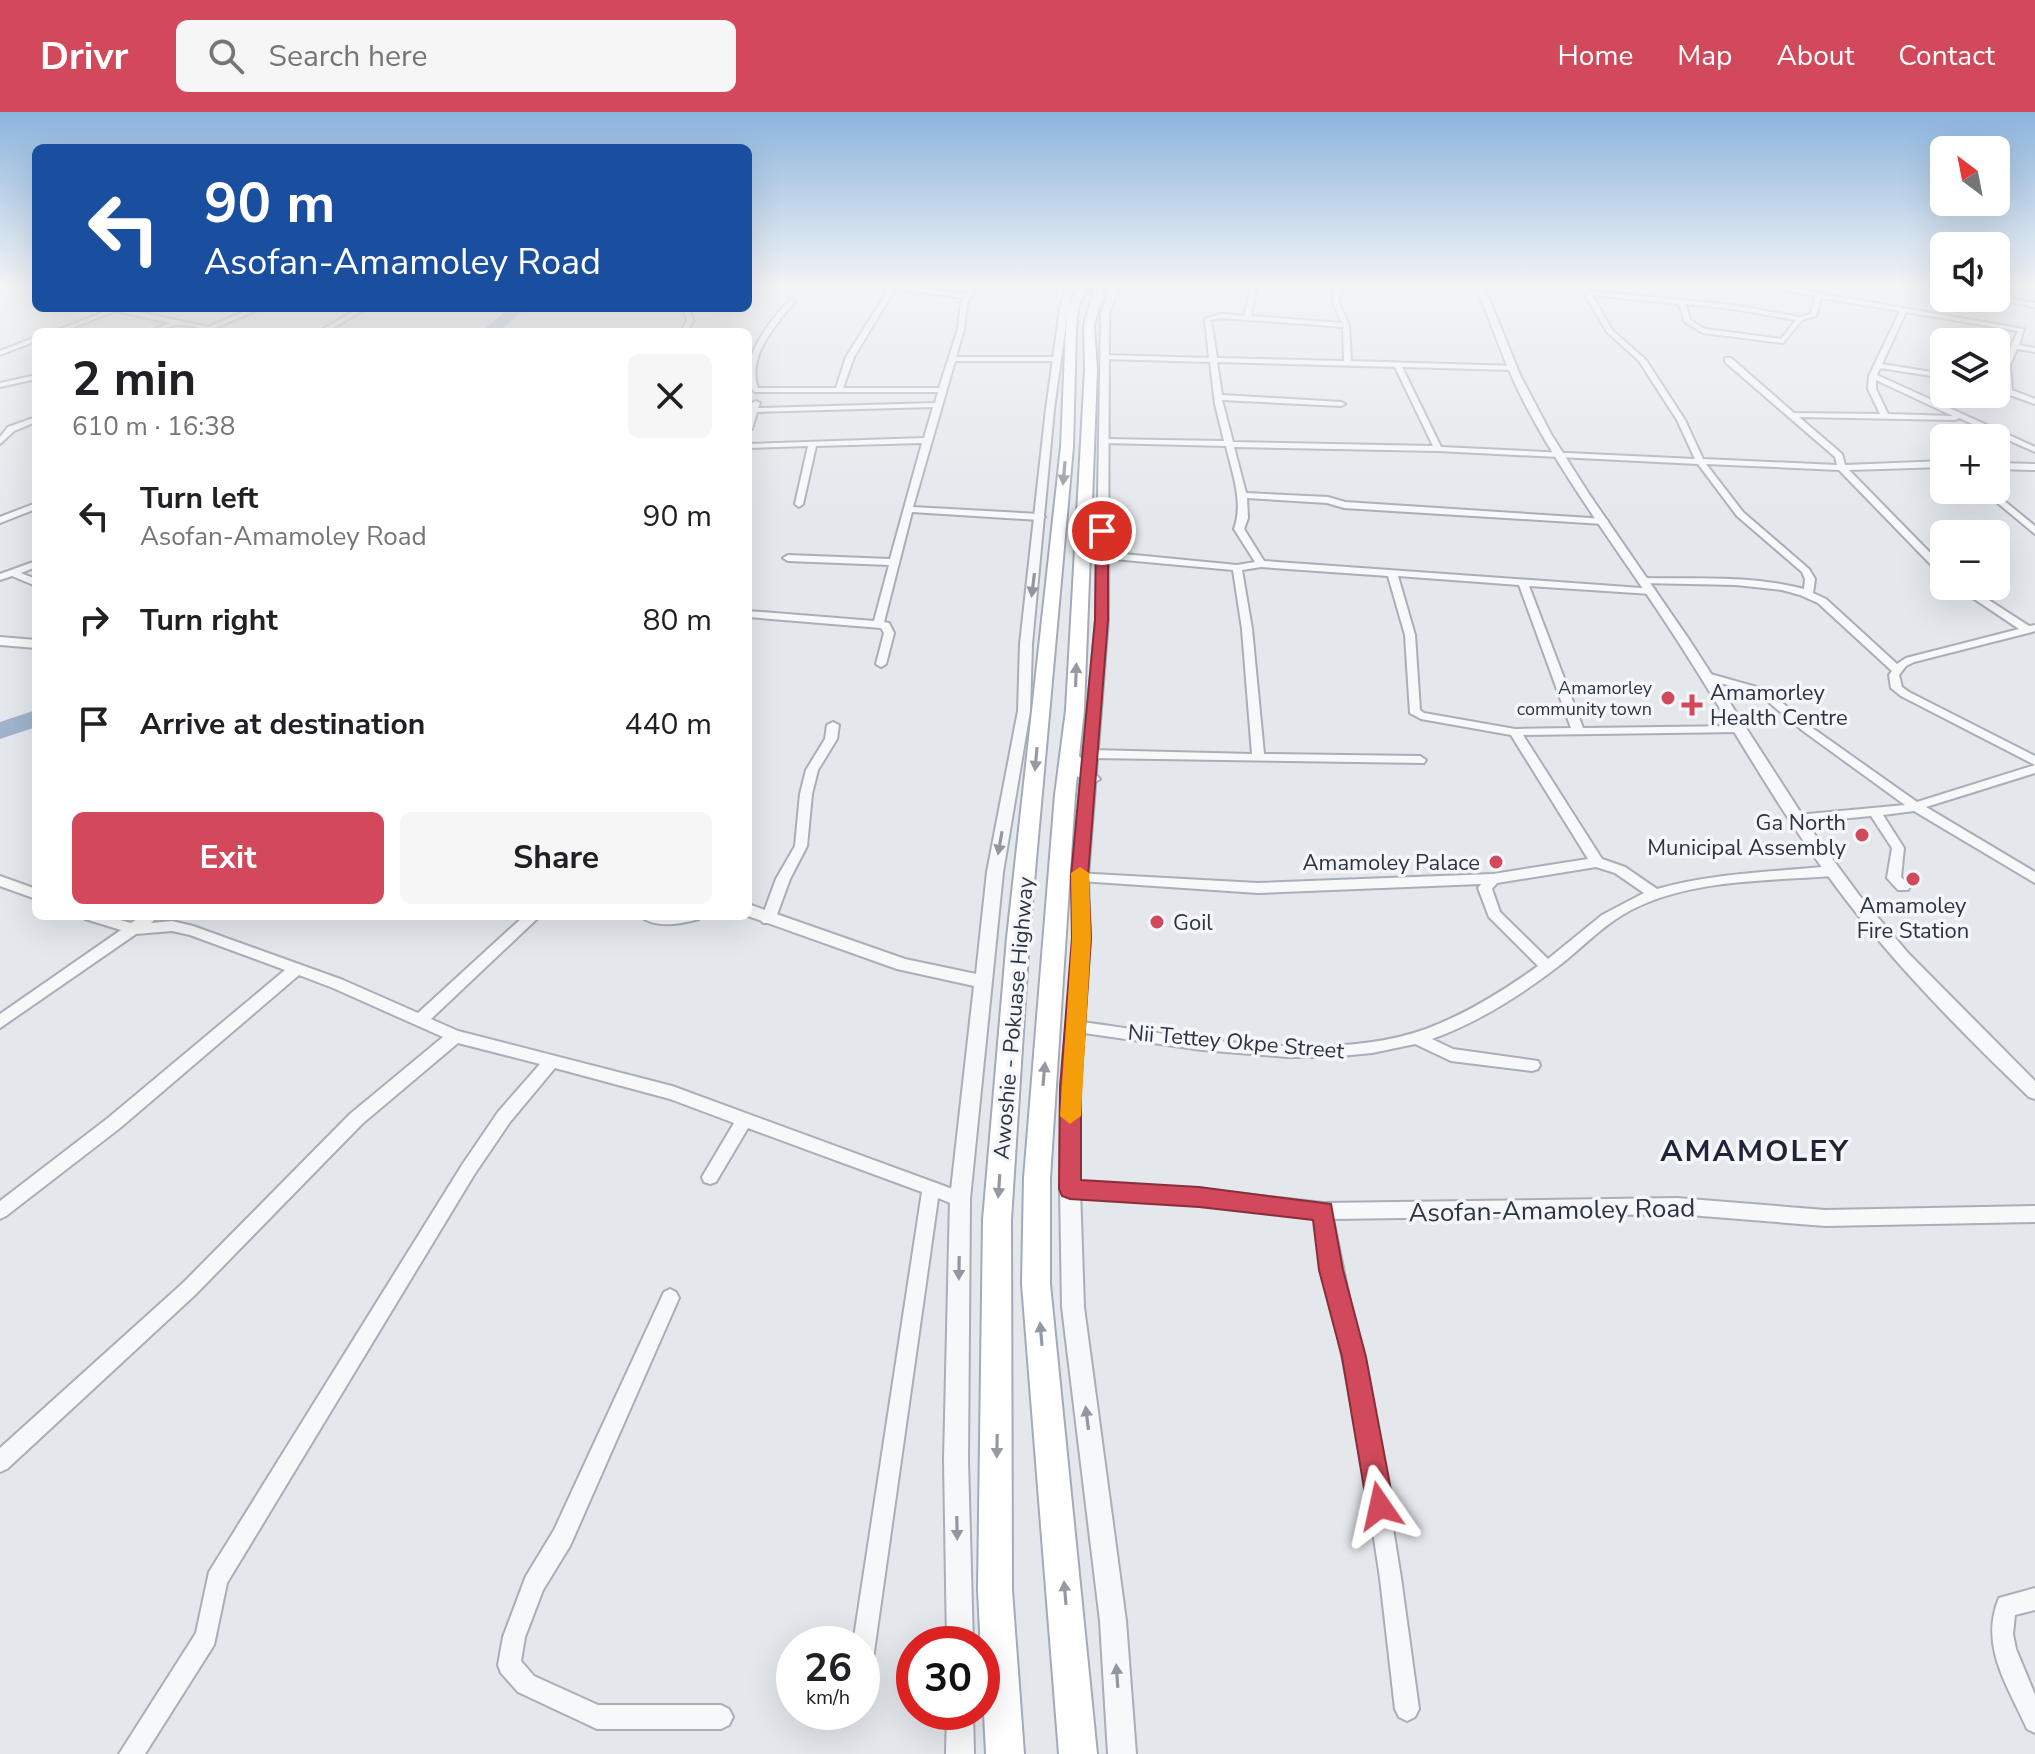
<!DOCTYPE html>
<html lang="en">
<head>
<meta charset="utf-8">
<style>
  :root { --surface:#fff; --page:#f6f6f6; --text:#202124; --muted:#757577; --accent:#d1495b }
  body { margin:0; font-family:"Nunito Sans",sans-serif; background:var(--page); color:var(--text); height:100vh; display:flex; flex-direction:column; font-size:30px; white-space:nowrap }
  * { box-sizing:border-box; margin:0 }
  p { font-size:26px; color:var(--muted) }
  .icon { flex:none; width:44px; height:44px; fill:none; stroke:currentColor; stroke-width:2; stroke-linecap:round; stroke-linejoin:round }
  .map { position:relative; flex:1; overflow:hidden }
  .drawer { position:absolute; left:32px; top:216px; width:720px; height:592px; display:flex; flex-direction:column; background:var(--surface); border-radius:12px; box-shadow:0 8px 32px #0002 }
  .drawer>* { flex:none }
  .top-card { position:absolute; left:32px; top:32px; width:720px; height:168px; border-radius:12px; box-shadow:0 8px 32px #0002; background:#1a4fa0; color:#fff; overflow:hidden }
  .needle { width:52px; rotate:328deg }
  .tools { position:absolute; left:1930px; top:24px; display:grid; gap:16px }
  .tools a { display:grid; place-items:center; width:80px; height:80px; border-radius:12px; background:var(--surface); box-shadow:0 8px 32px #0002; font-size:40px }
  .speed { position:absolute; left:776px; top:1514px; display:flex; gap:16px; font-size:40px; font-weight:700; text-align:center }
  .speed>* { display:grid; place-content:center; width:104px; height:104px; border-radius:50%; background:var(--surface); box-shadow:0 8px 32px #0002; line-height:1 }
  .speed small { font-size:20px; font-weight:400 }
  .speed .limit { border:12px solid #d22; background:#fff; color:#111 }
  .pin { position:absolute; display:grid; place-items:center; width:68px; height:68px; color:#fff; margin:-34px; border:4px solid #fff; border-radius:50%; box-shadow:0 2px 8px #0007 }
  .me { position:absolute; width:88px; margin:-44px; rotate:349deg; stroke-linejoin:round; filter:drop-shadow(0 0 6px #0008) }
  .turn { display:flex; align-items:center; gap:28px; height:168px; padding:0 40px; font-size:36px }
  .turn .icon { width:104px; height:104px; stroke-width:2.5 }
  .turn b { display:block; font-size:56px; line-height:68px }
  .round { display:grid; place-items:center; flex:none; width:84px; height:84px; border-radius:12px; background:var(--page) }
  .head { display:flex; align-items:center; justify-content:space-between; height:136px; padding:0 40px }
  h1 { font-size:48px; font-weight:700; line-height:60px }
  .primary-button { display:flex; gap:16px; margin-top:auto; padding:16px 40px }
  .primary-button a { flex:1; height:92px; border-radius:12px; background:var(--accent); color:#fff; font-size:32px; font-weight:700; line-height:92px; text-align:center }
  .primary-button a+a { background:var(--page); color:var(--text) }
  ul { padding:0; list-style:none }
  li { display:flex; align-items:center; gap:24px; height:104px; padding:0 40px }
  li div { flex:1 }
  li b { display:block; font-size:30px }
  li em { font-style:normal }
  header { display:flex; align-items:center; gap:48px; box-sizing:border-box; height:112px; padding:0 40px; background:var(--accent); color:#fff }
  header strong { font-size:38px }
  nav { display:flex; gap:44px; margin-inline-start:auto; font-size:28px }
  .search { width:560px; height:72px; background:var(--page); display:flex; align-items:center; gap:20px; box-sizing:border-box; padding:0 28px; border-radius:12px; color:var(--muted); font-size:30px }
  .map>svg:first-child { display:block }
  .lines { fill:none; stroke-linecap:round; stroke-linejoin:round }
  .stream { stroke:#9fb4cc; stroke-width:3 }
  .river { fill:#9fb4cc; fill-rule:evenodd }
  .minor-casing { stroke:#a9aeb7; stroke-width:4 }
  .tertiary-casing { stroke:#a9aeb7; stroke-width:4 }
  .primary-casing { stroke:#a3abb8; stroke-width:4 }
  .minor { fill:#f7f8fa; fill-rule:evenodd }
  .tertiary { fill:#f7f8fa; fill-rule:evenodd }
  .primary { fill:#fff; fill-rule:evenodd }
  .oneway { fill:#959aa2 }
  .oneway2 { fill:#9196a0 }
  .route { fill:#d1495b; stroke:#882f3b; stroke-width:2 }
  .slow { fill:#f59e0b }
  .poi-dot { fill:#d1495b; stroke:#f4f6f9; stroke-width:3 }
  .labels { text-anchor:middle; stroke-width:7; stroke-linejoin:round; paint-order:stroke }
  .far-poi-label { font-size:18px; fill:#2b3445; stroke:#f4f6f9; text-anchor:end }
  .poi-label { font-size:22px; fill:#2b3445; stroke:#f4f6f9; text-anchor:start }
  .street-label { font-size:22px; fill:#2b3445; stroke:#f4f6f9 }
  .near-street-label { font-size:26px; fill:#2b3445; stroke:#f4f6f9 }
  .district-label { font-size:30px; font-weight:bold; letter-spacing:2px; fill:#1d2536; stroke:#f4f6f9 }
</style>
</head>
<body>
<header>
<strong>Drivr</strong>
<div class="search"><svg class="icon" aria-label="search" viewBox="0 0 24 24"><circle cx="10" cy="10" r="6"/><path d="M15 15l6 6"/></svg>Search here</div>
<nav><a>Home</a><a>Map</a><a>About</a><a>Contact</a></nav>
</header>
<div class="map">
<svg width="2035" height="1642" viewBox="0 0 2035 1642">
  <rect width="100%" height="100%" fill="#e4e7ec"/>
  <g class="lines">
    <path class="stream" d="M0 180 13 174"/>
    <path class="river" d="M510 196H526L498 220H480Z
      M36 598V615L0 627V610Z"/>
    <g class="minor-casing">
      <path id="minor" d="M879 174H898L966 182 971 174H977L967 191 964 217 956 245H1057L1061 247 1057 249H955L913 395 1040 402 1045 405 1040 408 912 400 884 510 889 511 894 521 886 552 881 555 876 552 884 521 881 516 748 505V499L874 509 889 453 788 449 783 446 788 443 890 447 922 331 816 334 803 392 799 395 795 392 808 334 748 336V332L924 326 933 295 757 300 752 317 748 319V304L752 291 756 289 760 291 758 296 935 291 938 280H755C731 259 773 202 792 187L795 189C777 212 746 244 758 276H836L846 245 889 177ZM895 177 964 186 961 191 958 217 939 276H843L854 245Z
        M1251 174H1257L1251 204 1342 211 1333 191 1335 174H1341L1339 191 1349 213 1351 249 1517 254 1514 258 1402 255 1441 335 1695 347 1677 308 1639 249 1607 220 1580 174H1586L1589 179 1733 193 1800 205 1811 202 1815 184 1762 174H1776L2024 217 2019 233 2035 236V240L2017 237 2010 253 2012 278 2035 287V292L1996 278V273L2004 275 2002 253 2018 219 1906 200 1882 252 1944 262V266L1880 256 1877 263 2035 335V340L1959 306 1955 308 1799 305 1842 342 1845 353 1944 349V355L1849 358 1944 455V464L1941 463 1839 358 1706 352 1743 400 1809 457 1815 467 1813 481 1826 487 1897 552 1906 546 2019 517 1955 474H1967L2029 514 2035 513V519L2032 520 1914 550 1906 554 1899 563 1902 575 1909 580 2035 644V653L1901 584 1891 576 1889 563 1892 559 1818 491 1800 483 1782 478 1736 473 1641 471V467L1644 466C1698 467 1751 463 1804 477L1805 467 1802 460 1737 404 1698 352 1438 339 1234 335 1246 381 1328 385 1345 390 1606 407 1608 409 1603 412 1344 396 1327 391 1247 386 1248 406 1244 417 1264 449 1655 477V481L1651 482 1529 474 1583 616 1741 614 1747 617 1741 620 1523 623 1602 747 1625 755 1657 777C1714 761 1773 760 1832 754L1839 759 1832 764C1766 769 1693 767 1633 797 1605 811 1584 834 1560 853 1521 883 1479 910 1432 927L1453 937 1538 949 1540 953 1538 957 1532 959 1451 949 1415 932 1372 941 1330 945H1287L1202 938 1070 919 1067 915 1070 911 1075 909C1182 923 1322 954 1426 917 1466 902 1503 879 1538 854L1489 805 1478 776 1481 772 1258 781 1080 769 1075 767 1073 764 1075 761 1258 771 1493 762 1588 747 1511 623 1421 607 1410 601 1405 523 1388 464 1261 455 1242 458 1252 517 1264 642 1420 644 1426 648 1424 651 1092 646 1086 642 1092 638 1252 642 1242 517 1233 458 1103 446 1098 443 1103 440 1237 453 1255 450 1234 417C1244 390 1232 361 1226 334L1105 331 1101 329 1105 327 1224 329 1215 292 1210 250 1105 247 1101 245 1105 243 1209 246 1205 207 1221 202 1244 204ZM1592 183 1679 192 1685 210 1703 221 1783 231 1802 208 1816 204 1821 186 1900 199 1869 264 1868 277 1880 302 1794 301 1731 246H1725V250L1835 345 1837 353 1703 347 1685 308 1646 248 1612 218ZM1686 192 1733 197 1796 208 1781 227 1705 217 1690 208ZM1221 206 1343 215 1344 249 1217 246 1211 208ZM1217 250 1395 255 1433 334 1233 330 1222 288 1341 294 1345 292 1341 290 1222 283ZM1876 268 1953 304 1888 302 1876 277ZM1398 464 1519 473 1571 616 1515 617 1424 601 1420 598 1415 523ZM1596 755 1615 761 1644 781 1602 803 1548 847 1500 800 1492 777 1497 771Z
        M1923 174 1944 175V179Z
        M1996 184 2035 191V195L1994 187Z
        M106 196H120L208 215 253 196H262L215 216 227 220C211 220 196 213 180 213 169 213 159 220 148 220L170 211 116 199 61 220H52L109 198Z
        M359 196H367L326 220H318Z
        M684 196H690L693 209 687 220H681L687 209Z
        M36 225V229L0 243V239Z
        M36 263V267L0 275V271Z
        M36 305V310L14 319 0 332V325L8 315Z
        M1996 351 2035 352V358L1996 357Z
        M1982 378H1991L2035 414V422Z
        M36 391V397L0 411V405Z
        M36 449V455L21 461 36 467V474L12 464 0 468V462Z
        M1707 561 1767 578 1811 615 1917 690 2035 653V661L1926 695 2035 760V771L1914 699 1883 703 1904 736 1901 765 1910 775 1908 778H1898L1887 766 1892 736 1871 704 1797 711 1791 707 1797 703 1905 693 1803 619 1759 582 1703 566V562Z
        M833 610 839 613 837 627 818 658 812 682 807 734 790 767 775 808 773 811H763L761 808 776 767 795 734 800 682 806 658 825 627 827 613Z
        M0 764 36 777V787L0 774Z
        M83 804H106L131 811 141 804H158L151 811 172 809 193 814 343 868 418 901 524 804H540L431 907 458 919 672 974 966 1082 969 1087 966 1092 960 1095 938 1086 873 1547 870 1555 862 1558V1532H853L922 1080 748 1016 716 1070 710 1072 704 1070 702 1065 734 1011 670 987 555 956 510 1010 474 1063 227 1471 214 1533 145 1642H119L196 1521 209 1460 462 1053 498 1000 540 952 458 931 362 1012 196 1182 7 1357 0 1360V1336L184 1170 350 1002 443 925 333 876 299 863 120 1016 6 1104 0 1107V1089L108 1006 285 858 190 823 172 819 136 822 0 916V902L121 818 85 807Z
        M640 804H701L699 807C681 812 655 817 640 804Z
        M1070 1070 1199 1077 1323 1091 1677 1086 1825 1098 2035 1094V1110L1825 1114 1677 1102 1333 1107 1380 1335 1401 1466 1419 1597 1415 1605 1407 1609 1399 1605 1395 1597 1380 1466 1360 1335 1315 1106 1199 1093 1070 1084 1064 1082 1061 1077 1064 1072Z
        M670 1177 676 1180 679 1186 570 1434 543 1478 525 1525 521 1549 534 1564 598 1593H721L729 1597 733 1605 729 1613 721 1617H597L518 1580 501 1561 498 1553 503 1525 526 1464 554 1418 664 1180Z
        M2035 1476V1498L2015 1503 2013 1522 2016 1537 2035 1583V1621L2027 1617C2008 1574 1979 1534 1999 1486Z"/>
    </g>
    <g class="tertiary-casing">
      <path id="tertiary" d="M1066 174H1074L1068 197 1054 297 1032 532 1030 599 1003 760 970 1087 968 1348 973 1532H947L944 1348 950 1087 974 874 897 857 748 804V792L905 847 976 862 987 760 1018 599 1020 532 1046 297 1060 197Z
        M1111 174H1119L1109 202 1108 508 1088 764 1090 826 1079 976 1080 1077 1084 1195 1126 1509 1136 1642H1108L1100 1509 1062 1195 1060 1077 1061 976 1074 826 1072 764 1096 508 1101 202Z
        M1476 174H1484L1520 263 1551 322 1589 382 1690 529 1817 726 1859 783 1908 841 2035 969V987L2029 985C1956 915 1885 843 1826 761 1772 687 1728 607 1679 531 1628 451 1569 376 1525 292 1505 254 1492 213 1476 174Z
        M0 525 36 528V536L0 533Z
        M947 1600H973L974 1642H946Z"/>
    </g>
    <g class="primary-casing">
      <path id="primary" d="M1079 174H1089L1078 195 1076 215 1073 335 1029 826 1011 1108 1012 1478 1024 1642H986L978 1478 983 1108 1007 826 1061 335 1066 215 1068 195Z
        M1095 174H1105L1094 213 1097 258 1084 598 1079 644 1100 667 1090 673 1077 664 1075 683 1050 1066V1172L1097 1642H1059L1022 1172 1024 1066 1055 683 1066 598 1085 258 1084 213Z"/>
    </g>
    <use href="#minor" class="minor"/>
    <use href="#tertiary" class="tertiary"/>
    <use href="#primary" class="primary"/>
  </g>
  <defs><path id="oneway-solid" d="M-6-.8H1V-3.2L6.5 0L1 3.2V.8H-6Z" transform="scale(2)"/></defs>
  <g class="oneway">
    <use href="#oneway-solid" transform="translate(1064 361) rotate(95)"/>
    <use href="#oneway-solid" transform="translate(1076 563) rotate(-88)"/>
    <use href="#oneway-solid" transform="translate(1036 647) rotate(95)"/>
    <use href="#oneway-solid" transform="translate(1044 962) rotate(-85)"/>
    <use href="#oneway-solid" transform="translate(999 1074) rotate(94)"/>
    <use href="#oneway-solid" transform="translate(1041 1222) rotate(-95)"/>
    <use href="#oneway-solid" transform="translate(997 1334) rotate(91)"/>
    <use href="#oneway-solid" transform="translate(1065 1481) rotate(-95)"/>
  </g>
  <g class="oneway2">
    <use href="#oneway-solid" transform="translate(1033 473) rotate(97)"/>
    <use href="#oneway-solid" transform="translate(1000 731) rotate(100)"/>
    <use href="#oneway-solid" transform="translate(959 1156) rotate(91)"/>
    <use href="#oneway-solid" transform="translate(1087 1306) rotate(-97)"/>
    <use href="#oneway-solid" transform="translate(957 1416) rotate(89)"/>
    <use href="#oneway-solid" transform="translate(1117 1564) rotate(-94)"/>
  </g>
  <linearGradient id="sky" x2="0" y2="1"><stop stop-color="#8bb4dd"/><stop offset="0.43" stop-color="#f3f4f6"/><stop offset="1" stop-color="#f3f4f6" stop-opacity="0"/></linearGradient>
  <rect width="2035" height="404" fill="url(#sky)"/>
  <path class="route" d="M1102 416 1108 419V508L1088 764 1091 826 1081 976V1068L1199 1075 1331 1092 1343 1158 1366 1245 1394 1394 1390 1404 1380 1408 1371 1404 1367 1394 1342 1245 1319 1158 1313 1108 1199 1095 1070 1087 1062 1084 1059 1077 1060 976 1072 826 1071 764 1095 508 1096 419Z"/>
  <path class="slow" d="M1080 755 1089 761 1091 826 1081 1004 1070 1012 1060 1004 1072 826 1071 761Z"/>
  <g class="poi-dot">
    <circle cx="1668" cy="586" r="8"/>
    <path d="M1688 581h8v8h8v8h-8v8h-8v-8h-8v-8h8z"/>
    <circle cx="1862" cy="723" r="8"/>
    <circle cx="1496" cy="750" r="8"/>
    <circle cx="1913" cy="767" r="8"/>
    <circle cx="1157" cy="810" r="8"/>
  </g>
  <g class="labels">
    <g class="far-poi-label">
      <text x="1652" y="582">Amamorley<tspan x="1652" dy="21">community town</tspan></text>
    </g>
    <g class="poi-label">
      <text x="1710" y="588">Amamorley<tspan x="1710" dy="25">Health Centre</tspan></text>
      <text x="1846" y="718" text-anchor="end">Ga North<tspan x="1846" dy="25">Municipal Assembly</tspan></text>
      <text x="1480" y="758" text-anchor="end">Amamoley Palace</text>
      <text x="1913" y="801" text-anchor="middle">Amamoley<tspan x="1913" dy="25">Fire Station</tspan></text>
      <text x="1173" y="818">Goil</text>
    </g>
    <g class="street-label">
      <text transform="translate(1013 906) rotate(-85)" y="8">Awoshie - Pokuase Highway</text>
      <text transform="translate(1236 929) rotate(5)" y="8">Nii Tettey Okpe Street</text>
    </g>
    <g class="near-street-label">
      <text transform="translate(1552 1098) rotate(-1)" y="9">Asofan-Amamoley Road</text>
    </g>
    <g class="district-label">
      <text x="1755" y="1049">AMAMOLEY</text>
    </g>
  </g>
</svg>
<div class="tools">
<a><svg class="needle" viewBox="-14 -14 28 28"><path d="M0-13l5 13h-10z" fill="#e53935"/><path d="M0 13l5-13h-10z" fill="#757577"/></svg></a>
<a><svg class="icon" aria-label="sound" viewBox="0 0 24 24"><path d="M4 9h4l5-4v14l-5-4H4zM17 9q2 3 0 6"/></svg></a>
<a><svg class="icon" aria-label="layers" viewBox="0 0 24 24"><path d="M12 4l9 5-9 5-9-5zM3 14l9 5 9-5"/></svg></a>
<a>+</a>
<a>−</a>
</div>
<div class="speed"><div>26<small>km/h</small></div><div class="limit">30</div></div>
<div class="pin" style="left:1102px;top:419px;background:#d93025"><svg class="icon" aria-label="arrive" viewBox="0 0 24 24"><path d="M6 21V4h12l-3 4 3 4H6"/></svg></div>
<svg class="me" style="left:1380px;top:1394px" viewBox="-20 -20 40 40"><path d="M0-17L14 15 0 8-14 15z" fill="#d1495b" stroke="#fff" stroke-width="4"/></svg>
<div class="top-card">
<div class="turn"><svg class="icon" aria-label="left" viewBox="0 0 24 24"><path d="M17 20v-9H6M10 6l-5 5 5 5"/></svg><div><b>90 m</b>Asofan-Amamoley Road</div></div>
</div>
<section class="drawer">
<div class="head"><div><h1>2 min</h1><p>610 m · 16:38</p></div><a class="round"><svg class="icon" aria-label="close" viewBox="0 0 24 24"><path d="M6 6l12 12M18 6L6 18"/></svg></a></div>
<ul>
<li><svg class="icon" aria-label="left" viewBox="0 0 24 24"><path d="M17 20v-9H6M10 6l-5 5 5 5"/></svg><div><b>Turn left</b><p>Asofan-Amamoley Road</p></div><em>90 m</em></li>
<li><svg class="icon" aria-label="right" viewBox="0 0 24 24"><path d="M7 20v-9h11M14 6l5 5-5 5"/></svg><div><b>Turn right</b></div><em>80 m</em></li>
<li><svg class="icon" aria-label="arrive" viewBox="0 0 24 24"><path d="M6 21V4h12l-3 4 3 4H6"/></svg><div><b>Arrive at destination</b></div><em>440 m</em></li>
</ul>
<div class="primary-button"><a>Exit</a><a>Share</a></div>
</section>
</div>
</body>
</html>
